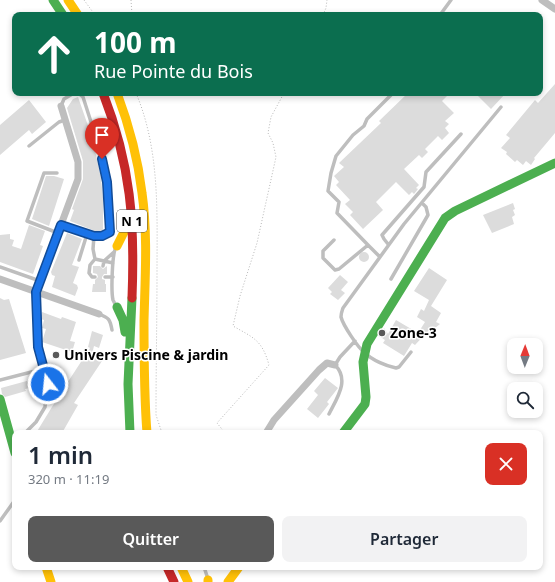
<!DOCTYPE html>
<html lang="fr">
<head>
<meta charset="utf-8">
<style>
  :root { --surface:#fff; --page:#f2f2f3; --text:#1f2937; --muted:#747a83; --accent:#595959 }
  body { margin:0; font-family:"Noto Sans",sans-serif; background:var(--page); color:var(--text); height:100vh; display:flex; flex-direction:column; font-size:15px; white-space:nowrap }
  * { box-sizing:border-box; margin:0 }
  p { font-size:13px; color:var(--muted) }
  .icon { flex:none; width:22px; height:22px; fill:none; stroke:currentColor; stroke-width:2; stroke-linecap:round; stroke-linejoin:round }
  .map { position:relative; flex:1; overflow:hidden }
  .side { position:absolute; left:12px; top:430px; width:531px; height:140px; display:flex; flex-direction:column; background:var(--surface); border-radius:8px; box-shadow:0 2px 6px #0003 }
  .side>* { flex:none }
  .top-card { position:absolute; left:12px; top:12px; width:531px; height:84px; border-radius:8px; box-shadow:0 2px 6px #0003; background:#0b6e4f; color:#fff; overflow:hidden }
  .needle { width:26px; rotate:1deg }
  .tools { position:absolute; left:507px; top:338px; display:grid; gap:8px }
  .tools a { display:grid; place-items:center; width:36px; height:36px; border-radius:8px; background:var(--surface); box-shadow:0 2px 6px #0003; font-size:20px }
  .pin { position:absolute; display:grid; place-items:center; width:34px; height:34px; color:#fff; margin:-41px -17px; border-radius:50% 50% 50% 0; rotate:-45deg; box-shadow:0 0 4px #0007 }
  .pin .icon { rotate:45deg }
  .me { position:absolute; width:44px; margin:-22px; rotate:344deg; stroke-linejoin:round; filter:drop-shadow(0 0 3px #0008) }
  .turn { display:flex; align-items:center; gap:14px; height:84px; padding:0 16px; font-size:18px }
  .turn .icon { width:52px; height:52px; stroke-width:2.5 }
  .turn b { display:block; font-size:28px; line-height:34px }
  .round { display:grid; place-items:center; flex:none; width:42px; height:42px; border-radius:8px; background:var(--page) }
  .overview { display:flex; align-items:center; justify-content:space-between; height:68px; padding:0 16px }
  h1 { font-size:24px; font-weight:600; line-height:30px }
  .cta { display:flex; gap:8px; margin-top:auto; padding:8px 16px }
  .cta a { flex:1; height:46px; border-radius:8px; background:var(--accent); color:#fff; font-size:16px; font-weight:600; line-height:46px; text-align:center }
  .cta a+a { background:var(--page); color:var(--text) }
  .map>svg:first-child { display:block }
  .building { fill:#dcdcdc }
  .lines { fill:none; stroke-linecap:round; stroke-linejoin:round }
  .path { stroke:#b8b8b8; stroke-width:1; stroke-dasharray:1 2; stroke-linecap:butt }
  .lane { stroke:#bebebe; stroke-width:3.5 }
  .street { stroke:#bebebe; stroke-width:7 }
  .fast { stroke:#4caf50; stroke-width:9 }
  .slow { stroke:#ffc107; stroke-width:9 }
  .jam { stroke:#c62828; stroke-width:9 }
  .route-casing { stroke:#114b97; stroke-width:10 }
  .route { stroke:#1a73e8; stroke-width:7 }
  .poi-dot { fill:#595959; stroke:#fff; stroke-width:1.5 }
  .labels { text-anchor:middle; stroke-width:3; stroke-linejoin:round; paint-order:stroke }
  .shield { fill:#fff; stroke:#4c4c4c; stroke-width:1 }
  .shield-label { font-size:13px; font-weight:bold; fill:#000 }
  .poi-label { font-size:14px; font-weight:bold; fill:#000; stroke:#fff; text-anchor:start }
</style>
</head>
<body>
<div class="map">
<svg width="555" height="582" viewBox="0 0 555 582">
  <rect width="100%" height="100%" fill="#fff"/>
  <path class="building" d="M555 84V133L534 158 535 159 531 165 526 161 523 165 517 160 515 162 506 154 507 152 501 148 510 138 506 135 535 100 538 103Z
    M408 93H450L442 101 454 113 445 121 449 124 445 128 449 133 442 140 438 136 425 149 428 152 422 158 419 155 404 169 419 185 416 188 418 189 414 194 412 192 409 195 396 182 376 202 383 210 363 229 350 215 353 212 345 204 350 200 336 185 339 182 334 176 344 167 339 163 381 123 379 121Z
    M475 93H506L491 109Z
    M78 97 92 137 101 178 103 198V230L101 231H95L70 221 74 210 72 209 83 179V161L67 108 73 99Z
    M29 100 46 122 32 134 29 130 0 155V125Z
    M46 176H54L64 179 49 226 32 219Z
    M513 203 515 209 513 210 515 215 512 217 514 224 492 233 483 215Z
    M29 225 45 231 40 245 43 246 33 274 0 262V235L10 234V239L14 240 12 246 21 249Z
    M67 233 82 239 72 265 79 267 73 283 77 285 78 288 75 296 52 287 55 276 52 275 51 272Z
    M359 257a5 5 0 1 1 10 0a5 5 0 1 1-10 0Z
    M93 266H100L103 269 107 266V274H104L102 277V279L105 280V284H106V292H92L93 284H95V280L98 277 97 274 93 273Z
    M429 268 447 280 431 306 441 313 436 322 440 324 435 328 432 327 415 345 412 343 404 356 383 343 385 340 379 336 384 328 388 334 396 320 418 333 425 322 417 317 421 309 424 311 429 300 414 291Z
    M340 275 348 282 341 290 345 293 338 300 330 294 332 292 328 288Z
    M0 298 4 300 9 299 26 353 0 360Z
    M42 312 61 319 62 317 76 322 70 341 75 342 72 352 42 342 46 329 42 328 44 320 40 319Z
    M92 331 103 335 99 348 94 346 92 354 102 361 74 403 78 405 62 433H36L55 402 50 399 55 391 60 394 90 348 88 347Z
    M325 378 338 388 327 402 329 404 318 418 307 409 318 395 314 391Z
    M34 379 35 387 25 389 26 391 5 397 2 394 1 388Z"/>
  <g class="lines">
    <path class="path" d="M84 0 95 15
      M131 0 132 15
      M323 15 326 8 327 0
      M136 93C160 150 157 212 157 272 157 320 156 367 156 415L162 433
      M225 433 217 423 269 365C262 340 254 338 233 326L240 296 257 243 276 157 273 143 268 133 271 117 284 93"/>
    <path class="lane" d="M440 15 451 0
      M78 93 83 97 99 147 107 182 110 232
      M61 106 64 99 74 93
      M29 146 59 122 65 120
      M57 173H44L27 221 58 233
      M94 236 93 249 95 259 113 263
      M334 240 323 251V258L335 270 339 269 368 245 379 256
      M388 244 384 239 382 235 424 187 426 172 461 134
      M368 245 337 213 339 202 328 191 331 173 336 156 353 135 364 126 367 119 393 93
      M116 247C112 254 111 291 113 300 114 302 115 304 116 306
      M95 259 90 265 89 273 92 277H95
      M79 260 87 234
      M103 266 104 261 114 252
      M0 267 40 281
      M105 277H113
      M391 279 428 215 426 207 422 203
      M99 314C109 318 110 319 112 330
      M411 352 399 367 396 368C386 366 372 360 365 353 358 348 343 325 341 317 341 313 342 311 343 308L404 224 501 107
      M0 380 43 369
      M329 414C337 398 350 380 335 365L340 357 355 341
      M25 433 36 422 45 407 47 384 38 347 36 292
      M0 521 15 500
      M204 567 208 579"/>
    <path class="street" d="M542 0 555 9
      M61 225 94 236H102L110 232
      M0 279 99 314
      M36 292 78 179V162L61 106
      M266 433 274 420 319 370 327 363 335 365"/>
    <path class="fast" d="M53 0 63 15
      M117 307 123 320 125 332
      M0 399 15 453
      M130 433 128 384 132 298
      M343 433 365 404 366 397 363 362 367 344 445 218 455 211 555 163"/>
    <path class="slow" d="M68 0 78 15
      M117 93C129 125 138 159 142 193 148 235 145 278 144 321 144 358 144 395 147 433
      M117 246 124 232 126 215
      M46 567 51 582
      M181 567 188 582
      M208 580V582
      M228 582 239 567"/>
    <path class="jam" d="M103 93C131 165 135 222 132 298
      M167 567 174 582"/>
  </g>
  <g class="lines">
    <g class="route-casing">
      <path id="route" d="M48 384 38 347 36 292 61 225 94 236H102L110 232 107 182 102 159"/>
    </g>
    <use href="#route" class="route"/>
  </g>
  <g class="poi-dot">
    <circle cx="382" cy="333" r="4"/>
    <circle cx="56" cy="355" r="4"/>
  </g>
  <g class="labels">
    <rect class="shield" x="117" y="210" width="30" height="22" rx="3"/>
    <g class="shield-label">
      <text x="132" y="226">N 1</text>
    </g>
    <g class="poi-label">
      <text x="390" y="338">Zone-3</text>
      <text x="64" y="360">Univers Piscine &amp; jardin</text>
    </g>
  </g>
</svg>
<div class="tools">
<a><svg class="needle" viewBox="-14 -14 28 28"><path d="M0-13l5 13h-10z" fill="#e53935"/><path d="M0 13l5-13h-10z" fill="#747a83"/></svg></a>
<a><svg class="icon" aria-label="search" viewBox="0 0 24 24"><circle cx="10" cy="10" r="6"/><path d="M15 15l6 6"/></svg></a>
</div>
<div class="pin" style="left:102px;top:159px;background:#d93025"><svg class="icon" aria-label="arrive" viewBox="0 0 24 24"><path d="M6 21V4h12l-3 4 3 4H6"/></svg></div>
<svg class="me" style="left:48px;top:384px" viewBox="-20 -20 40 40"><circle r="17" fill="#1a73e8" stroke="#fff" stroke-width="3"/><path d="M0-11L8 9 0 5-8 9z" fill="#fff"/></svg>
<div class="top-card">
<div class="turn"><svg class="icon" aria-label="ahead" viewBox="0 0 24 24"><path d="M12 20V5M6 11l6-6 6 6"/></svg><div><b>100 m</b>Rue Pointe du Bois</div></div>
</div>
<section class="side">
<div class="overview"><div><h1>1 min</h1><p>320 m · 11:19</p></div><a class="round" style="background:#d93025;color:#fff"><svg class="icon" aria-label="close" viewBox="0 0 24 24"><path d="M6 6l12 12M18 6L6 18"/></svg></a></div>
<div class="cta"><a>Quitter</a><a>Partager</a></div>
</section>
</div>
</body>
</html>
